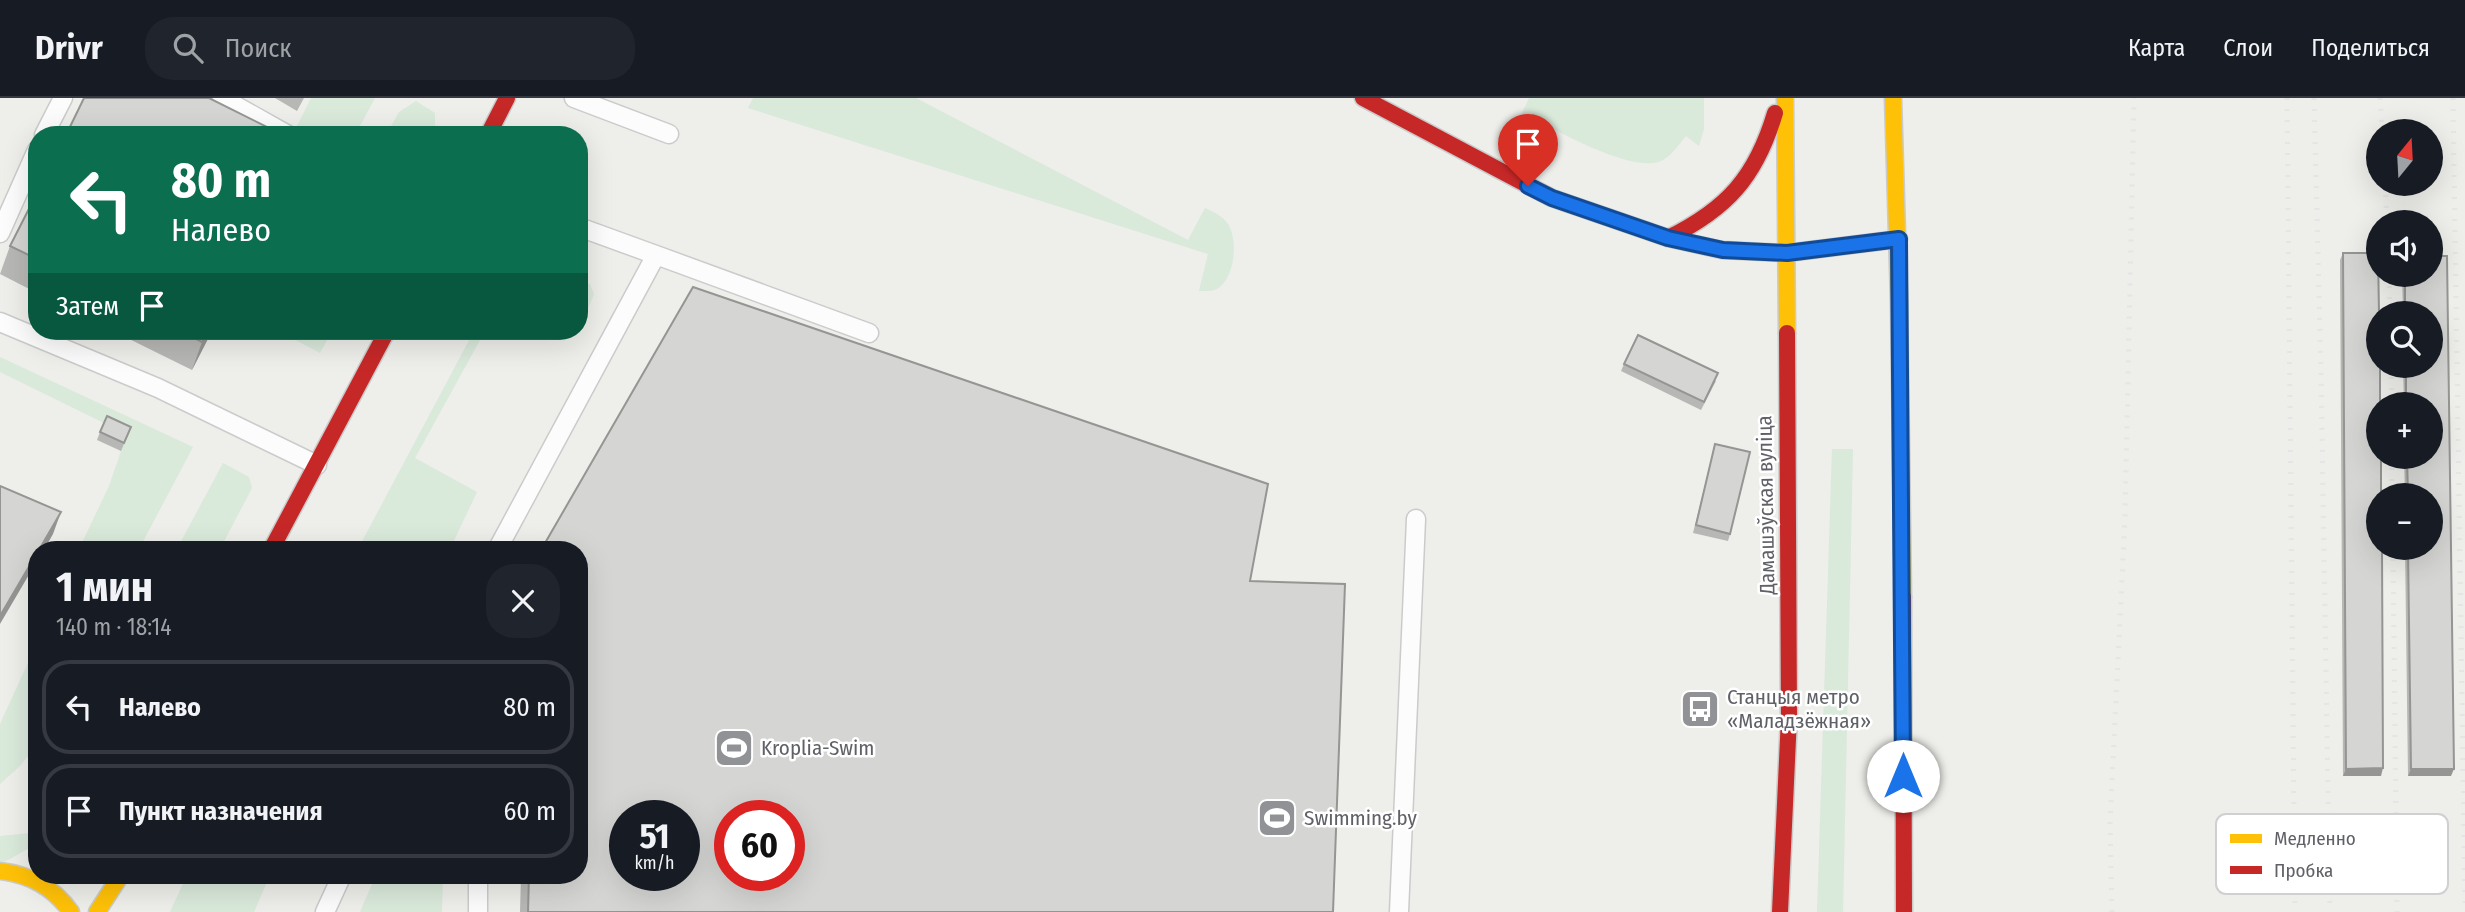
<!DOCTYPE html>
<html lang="ru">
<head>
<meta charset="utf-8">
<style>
  :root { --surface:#171b24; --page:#20242c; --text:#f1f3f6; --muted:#9ea1a6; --line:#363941 }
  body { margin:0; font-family:"Fira Sans Condensed",sans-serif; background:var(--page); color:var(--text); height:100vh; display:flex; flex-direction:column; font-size:26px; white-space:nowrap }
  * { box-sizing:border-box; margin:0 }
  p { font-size:23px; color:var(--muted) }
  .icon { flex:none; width:38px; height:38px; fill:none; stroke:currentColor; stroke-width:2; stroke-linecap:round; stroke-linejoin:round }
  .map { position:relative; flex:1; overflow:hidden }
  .panel { position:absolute; left:28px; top:443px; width:560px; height:343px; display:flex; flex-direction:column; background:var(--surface); border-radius:28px; box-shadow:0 7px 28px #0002 }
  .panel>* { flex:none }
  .banner { position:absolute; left:28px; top:28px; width:560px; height:214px; border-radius:28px; box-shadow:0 7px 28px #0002; background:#0b6e4f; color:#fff; overflow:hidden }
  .needle { width:46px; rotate:18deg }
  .controls { position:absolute; left:2366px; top:21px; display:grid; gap:14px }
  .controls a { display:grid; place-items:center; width:77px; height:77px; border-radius:50%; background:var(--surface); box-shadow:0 7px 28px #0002; font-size:35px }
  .speed { position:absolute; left:609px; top:702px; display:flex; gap:14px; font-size:35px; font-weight:700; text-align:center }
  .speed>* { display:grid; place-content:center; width:91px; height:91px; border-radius:50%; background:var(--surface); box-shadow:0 7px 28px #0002; line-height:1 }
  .speed small { font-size:18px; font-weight:400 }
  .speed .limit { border:10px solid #d22; background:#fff; color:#111 }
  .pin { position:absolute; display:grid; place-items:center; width:60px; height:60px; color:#fff; margin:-72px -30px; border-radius:50% 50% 50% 0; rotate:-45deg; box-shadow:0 0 7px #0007 }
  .pin .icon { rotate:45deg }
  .me { position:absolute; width:77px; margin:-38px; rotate:0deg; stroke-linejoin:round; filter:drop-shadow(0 0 5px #0008) }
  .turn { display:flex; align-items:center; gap:24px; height:147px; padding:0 28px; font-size:32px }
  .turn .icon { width:91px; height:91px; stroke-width:2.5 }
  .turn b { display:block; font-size:49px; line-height:60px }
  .then { display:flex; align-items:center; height:66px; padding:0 28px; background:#0003; gap:14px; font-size:26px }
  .round { display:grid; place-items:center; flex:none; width:74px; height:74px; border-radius:28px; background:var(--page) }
  .overview { display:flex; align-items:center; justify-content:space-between; height:119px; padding:0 28px }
  h1 { font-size:42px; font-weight:700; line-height:52px }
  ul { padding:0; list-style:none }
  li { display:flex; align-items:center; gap:21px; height:94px; margin:0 14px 10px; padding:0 14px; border:4px solid var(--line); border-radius:28px }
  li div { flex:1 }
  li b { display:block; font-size:26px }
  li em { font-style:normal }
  header { display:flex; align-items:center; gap:42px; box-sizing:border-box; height:98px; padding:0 35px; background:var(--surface); border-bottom:2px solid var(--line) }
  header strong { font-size:33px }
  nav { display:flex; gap:38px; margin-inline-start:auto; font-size:24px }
  .search { width:490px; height:63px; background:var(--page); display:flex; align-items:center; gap:18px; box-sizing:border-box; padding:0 24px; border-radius:28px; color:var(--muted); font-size:26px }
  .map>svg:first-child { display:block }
  .green { fill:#d9e9da }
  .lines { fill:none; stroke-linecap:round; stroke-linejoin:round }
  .lane-casing { stroke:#cbcbcc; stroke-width:21 }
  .slow-casing { stroke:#cacbca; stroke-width:19 }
  .jam-casing { stroke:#cacbca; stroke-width:19 }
  .lane { stroke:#fcfcfc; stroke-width:18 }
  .slow { stroke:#ffc107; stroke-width:16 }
  .jam { stroke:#c62828; stroke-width:16 }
  .rail { stroke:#e4e5e4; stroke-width:5; stroke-dasharray:2 9; stroke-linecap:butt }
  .wall { fill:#b7b7b5 }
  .shaded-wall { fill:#959594 }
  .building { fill:#d5d5d3; stroke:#959594; stroke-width:2; fill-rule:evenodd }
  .route-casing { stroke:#114b97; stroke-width:18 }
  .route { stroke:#1a73e8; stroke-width:12 }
  .labels { text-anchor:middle; stroke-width:5; stroke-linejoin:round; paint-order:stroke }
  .street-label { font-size:21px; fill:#5f6167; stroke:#fff }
  .poi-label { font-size:21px; fill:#5f6167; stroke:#fff; text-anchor:start }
  .key { fill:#fff; stroke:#cfd0d1; stroke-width:2 }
  .key-label { font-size:19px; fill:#5f6167 }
</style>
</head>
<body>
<header>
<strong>Drivr</strong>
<div class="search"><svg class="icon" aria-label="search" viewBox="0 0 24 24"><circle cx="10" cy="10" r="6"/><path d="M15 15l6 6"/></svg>Поиск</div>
<nav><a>Карта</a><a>Слои</a><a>Поделиться</a></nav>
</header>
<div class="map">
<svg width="2465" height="814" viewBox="0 0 2465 814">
  <rect width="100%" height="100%" fill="#eeeeea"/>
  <path class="green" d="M311 0H375L355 37H313L297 28Z
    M753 0H916L1188 142 1205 110C1213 114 1223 118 1228 126 1238 142 1235 176 1220 189 1213 194 1207 193 1199 193L1208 156 748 10Z
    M1529 0H1704V31L1699 48 1686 38C1679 46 1672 57 1663 62 1633 78 1552 29 1522 15Z
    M416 3 435 15V37H386L399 14Z
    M579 182 590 186 594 196 580 230Z
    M291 233H332L320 255 288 238Z
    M474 233H485L415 360 477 394 450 451H358Z
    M0 259 193 349 139 451H79L109 388 121 353 104 325 0 274Z
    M1832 351H1853L1843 814H1817Z
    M223 365 249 379 252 390 220 451H177Z
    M37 545V646L21 667 0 686V626Z
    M30 735 37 737V746L6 763 0 764V738Z
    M187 777H270L254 814H170Z
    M376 777H443L442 814H360Z"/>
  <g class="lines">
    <g class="lane-casing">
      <path id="lane" d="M222 0 288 37
        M574 0 669 36
        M44 37 63 0
        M0 135 37 52
        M656 157 869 235
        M0 224 158 290 317 367
        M497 452 656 157 579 129
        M325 814 342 777
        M478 814V777
        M1399 814 1416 421"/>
    </g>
    <g class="slow-casing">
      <path id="slow" d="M1785 0 1787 235
        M1893 0 1899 203 1903 499
        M0 773C31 777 53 789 71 814
        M97 814 121 777"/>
    </g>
    <g class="jam-casing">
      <path id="jam" d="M1363 0 1552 100 1668 140 1722 152 1787 155 1899 141
        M488 37 507 0
        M1668 140C1727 111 1756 79 1775 15
        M271 452 387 233
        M1903 499 1904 814
        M1780 814 1789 619 1787 235"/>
    </g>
    <use href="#lane" class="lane"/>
    <use href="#slow" class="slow"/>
    <use href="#jam" class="jam"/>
    <path class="rail" d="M2287 0 2295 814
      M2314 0 2321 274 2330 814
      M2380 0 2382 33
      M2453 0 2465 806
      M2385 86 2387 124
      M2389 177 2390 215
      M2391 268 2392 306
      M2392 359V397
      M2393 450 2397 814
      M2112 814 2110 724 2125 420 2134 0"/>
  </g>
  <path class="wall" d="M275 0H304L297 13Z
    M37 95V195L0 176 10 148Z
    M2343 155 2381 678H2343L2340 162Z
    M2402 177H2431L2451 678H2408L2405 450H2431V397H2405L2404 359H2431V306H2404L2403 268H2431V215H2403Z
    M113 233H212L192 272Z
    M1624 266 1716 283 1701 312 1621 273Z
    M131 329 121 353 97 342 100 334Z
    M1715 346 1730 436 1728 443 1693 435Z
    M1250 483 1333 814H520L521 777H579Z"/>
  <path class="shaded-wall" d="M208 233H212L192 272 202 244Z
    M61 414 53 436 44 452H39Z
    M37 455V463L0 526V518Z
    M2383 670 2381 678H2343L2346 671Z
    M2411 671H2454L2451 678H2408Z"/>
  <path class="building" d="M84 0H209L283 37H66Z
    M37 95V161L10 148Z
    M2343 155H2378L2379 215H2378V268H2380V306H2378V359H2381V397H2378V450H2382L2383 670 2346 671Z
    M2431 158H2447L2454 671H2411L2408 450H2431V397H2408L2407 359H2431V306H2406V268H2431V215H2405V177H2431Z
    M693 189 1268 386 1250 483 1345 486 1333 814H528L529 777H579V452H541ZM625 718H684V777H625ZM730 718H789V777H730Z
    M180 233H208L202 244Z
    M1638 237 1718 275 1704 304 1624 266Z
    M107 318 131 329 124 345 100 334Z
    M1715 346 1750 354 1730 436 1696 427Z
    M0 388 61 414 39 452H37V455L0 518Z"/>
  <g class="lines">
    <g class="route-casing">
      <path id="route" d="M1528 88 1552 100 1668 140 1723 152 1787 155 1899 141 1903 678"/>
    </g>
    <use href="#route" class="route"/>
  </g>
  <defs>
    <g id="bus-square" transform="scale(2.0125)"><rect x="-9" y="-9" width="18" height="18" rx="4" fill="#919295" stroke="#fff"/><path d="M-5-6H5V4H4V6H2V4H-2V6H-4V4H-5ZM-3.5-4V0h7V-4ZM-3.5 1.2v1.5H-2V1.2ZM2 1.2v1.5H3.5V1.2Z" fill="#fff"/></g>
    <g id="stadium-square" transform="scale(2.0125)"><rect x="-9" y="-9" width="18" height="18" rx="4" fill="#919295" stroke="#fff"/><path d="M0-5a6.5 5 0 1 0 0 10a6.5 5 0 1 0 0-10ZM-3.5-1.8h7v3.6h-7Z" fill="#fff"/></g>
  </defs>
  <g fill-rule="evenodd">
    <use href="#bus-square" x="1700" y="611"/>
    <use href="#stadium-square" x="734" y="650"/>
    <use href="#stadium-square" x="1277" y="720"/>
  </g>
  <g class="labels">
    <g class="street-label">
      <text transform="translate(1766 407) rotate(-91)" y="7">Дамашэўская вуліца</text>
    </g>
    <g class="poi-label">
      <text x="1727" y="606">Станцыя метро<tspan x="1727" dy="24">«Маладзёжная»</tspan></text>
      <text x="761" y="657">Kroplia-Swim</text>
      <text x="1304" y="727">Swimming.by</text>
    </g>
  </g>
  <rect x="2216" y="716" width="232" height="80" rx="10" class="key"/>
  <rect x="2230" y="736" width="32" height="9" fill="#ffc107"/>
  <rect x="2230" y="768" width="32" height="8" fill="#c62828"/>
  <g class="key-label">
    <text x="2274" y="747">Медленно</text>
    <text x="2274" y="779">Пробка</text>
  </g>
</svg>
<div class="controls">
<a><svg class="needle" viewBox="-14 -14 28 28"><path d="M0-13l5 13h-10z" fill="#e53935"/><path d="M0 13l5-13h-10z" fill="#9ea1a6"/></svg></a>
<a><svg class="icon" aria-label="sound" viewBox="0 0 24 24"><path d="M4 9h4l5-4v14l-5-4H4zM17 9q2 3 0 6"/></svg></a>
<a><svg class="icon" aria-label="search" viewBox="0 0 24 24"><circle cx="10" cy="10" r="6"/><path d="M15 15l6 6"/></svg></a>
<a>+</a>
<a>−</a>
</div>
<div class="speed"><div>51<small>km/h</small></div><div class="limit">60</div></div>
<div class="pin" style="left:1528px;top:88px;background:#d93025"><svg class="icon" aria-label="arrive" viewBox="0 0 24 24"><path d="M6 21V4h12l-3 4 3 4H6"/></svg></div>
<svg class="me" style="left:1903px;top:678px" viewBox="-20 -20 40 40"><circle r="19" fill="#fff"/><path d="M0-13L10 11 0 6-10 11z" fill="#1a73e8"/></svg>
<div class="banner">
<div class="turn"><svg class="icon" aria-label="left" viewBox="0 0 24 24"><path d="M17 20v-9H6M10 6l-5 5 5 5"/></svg><div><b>80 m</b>Налево</div></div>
<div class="then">Затем<svg class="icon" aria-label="arrive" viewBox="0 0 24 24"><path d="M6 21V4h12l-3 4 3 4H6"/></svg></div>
</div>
<section class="panel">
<div class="overview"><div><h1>1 мин</h1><p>140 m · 18:14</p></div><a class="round"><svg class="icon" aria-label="close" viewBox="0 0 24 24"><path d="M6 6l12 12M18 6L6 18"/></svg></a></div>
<ul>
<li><svg class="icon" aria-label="left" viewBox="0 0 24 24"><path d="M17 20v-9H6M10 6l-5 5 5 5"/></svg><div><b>Налево</b></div><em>80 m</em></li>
<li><svg class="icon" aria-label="arrive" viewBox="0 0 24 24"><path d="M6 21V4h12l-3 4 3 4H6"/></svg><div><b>Пункт назначения</b></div><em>60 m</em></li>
</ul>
</section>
</div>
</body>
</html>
